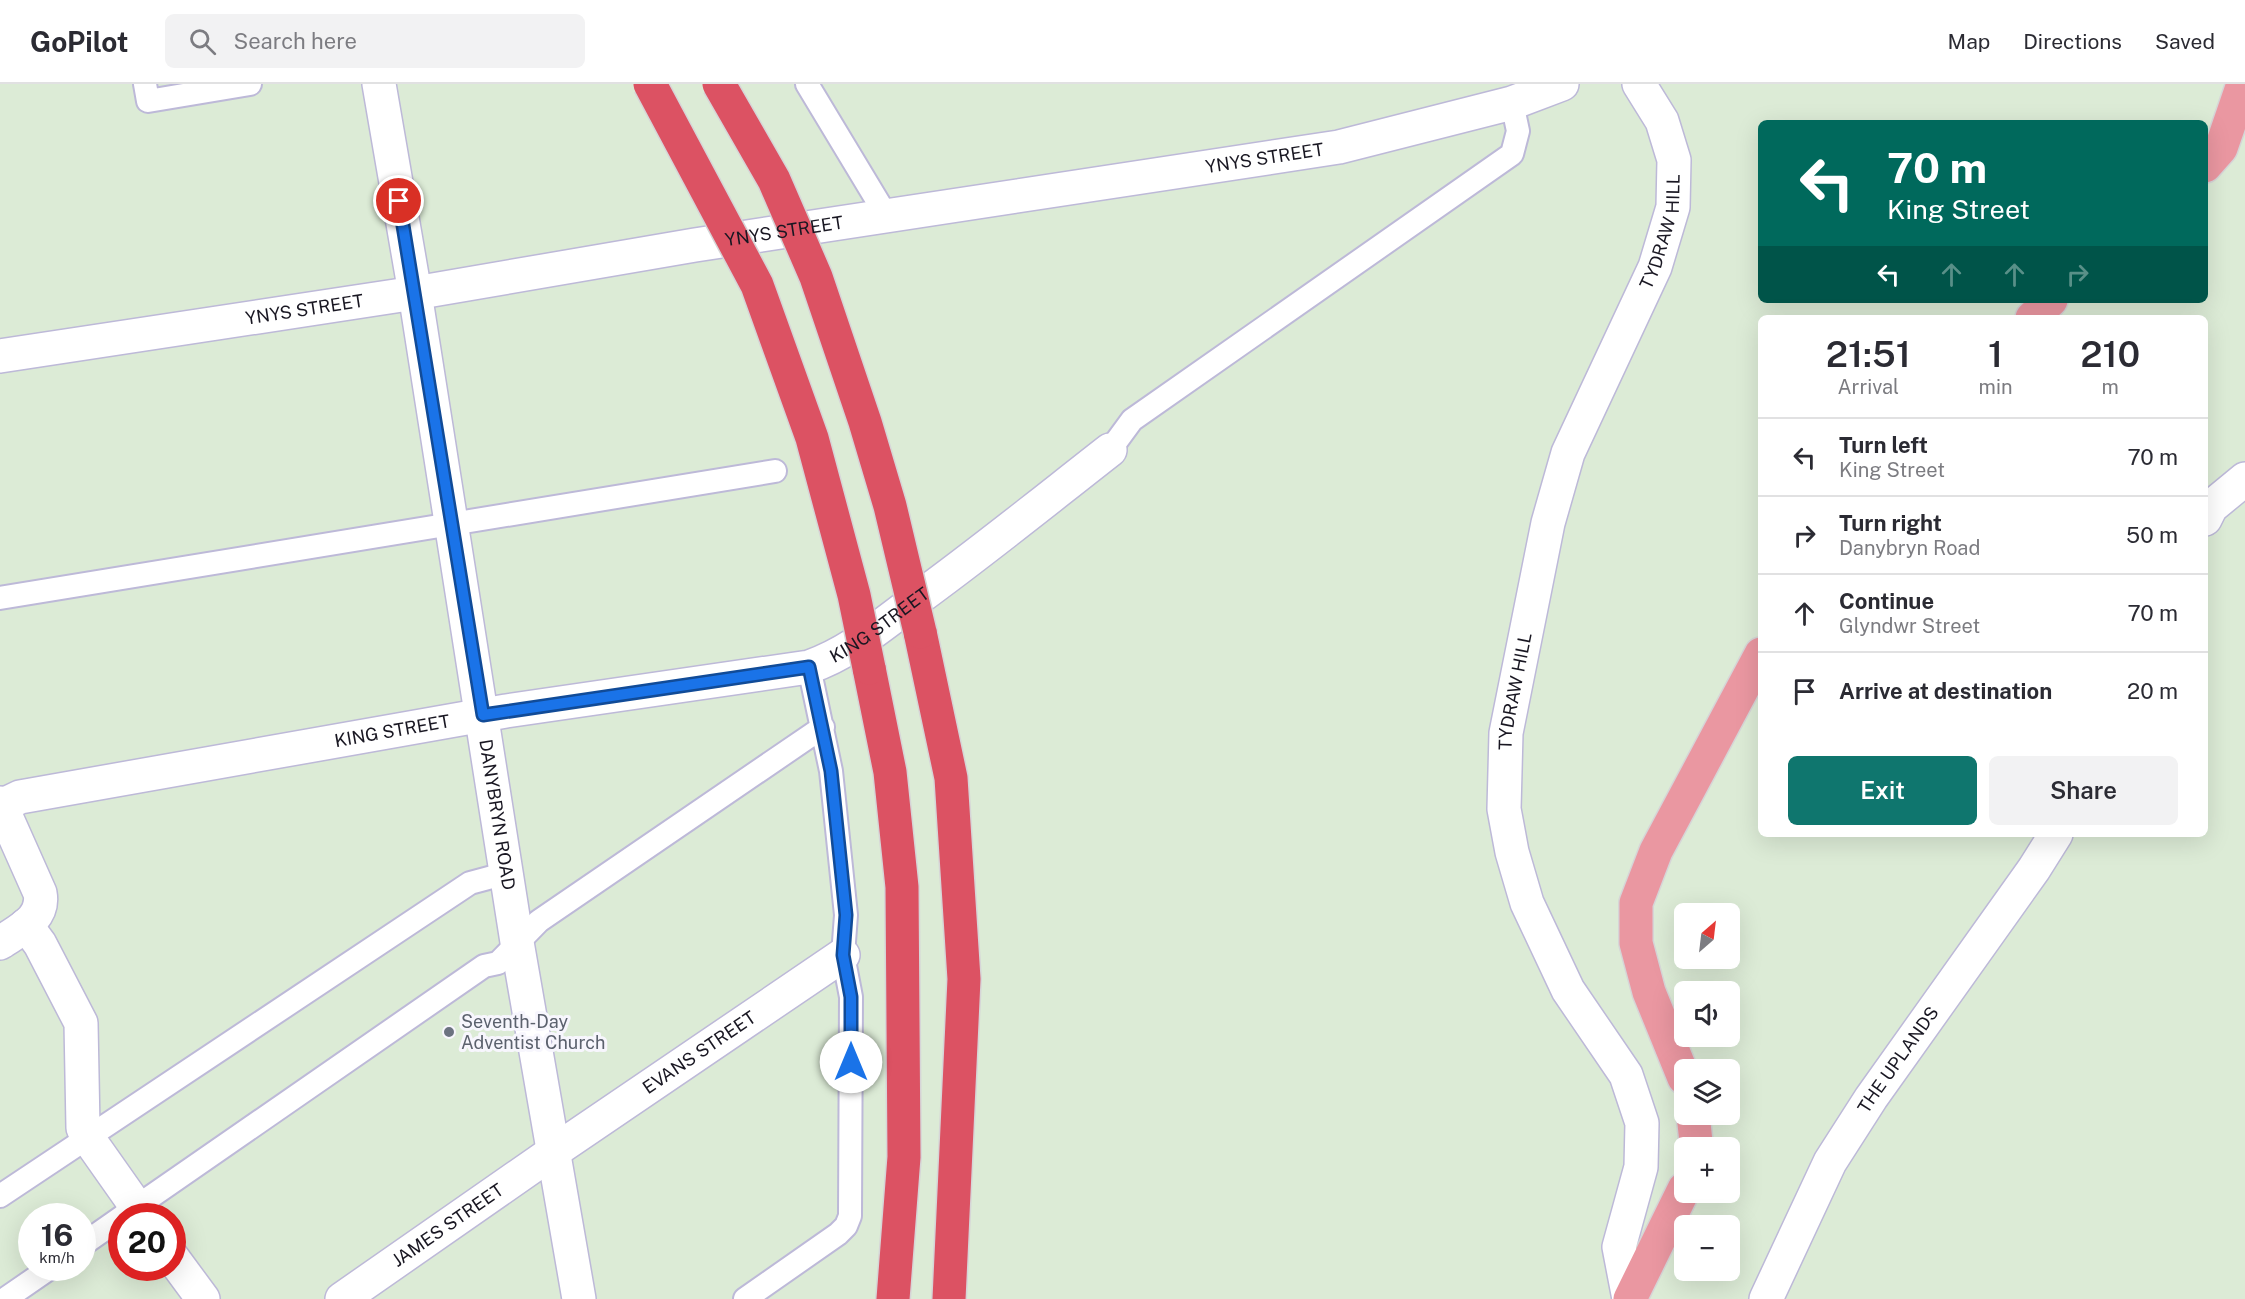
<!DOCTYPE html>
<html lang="en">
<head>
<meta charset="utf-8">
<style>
  :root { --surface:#fff; --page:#f2f2f3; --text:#2b2b33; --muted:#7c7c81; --line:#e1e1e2; --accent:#0f766e }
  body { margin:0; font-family:"Public Sans",sans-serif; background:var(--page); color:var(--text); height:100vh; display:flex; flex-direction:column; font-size:22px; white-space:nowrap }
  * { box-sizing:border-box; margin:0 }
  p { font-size:20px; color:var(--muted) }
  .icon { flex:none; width:33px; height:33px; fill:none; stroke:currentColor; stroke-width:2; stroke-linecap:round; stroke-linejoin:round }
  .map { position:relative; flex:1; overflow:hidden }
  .sheet { position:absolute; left:1758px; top:231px; width:450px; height:522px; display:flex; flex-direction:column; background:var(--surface); border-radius:9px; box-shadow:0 6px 24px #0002 }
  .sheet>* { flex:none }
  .banner { position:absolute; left:1758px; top:36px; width:450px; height:183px; border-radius:9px; box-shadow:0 6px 24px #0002; background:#00695c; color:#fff; overflow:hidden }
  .needle { width:39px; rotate:28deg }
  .tools { position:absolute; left:1674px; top:819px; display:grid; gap:12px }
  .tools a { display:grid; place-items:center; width:66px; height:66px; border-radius:9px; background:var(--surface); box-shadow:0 6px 24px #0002; font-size:30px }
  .speed { position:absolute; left:18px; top:1119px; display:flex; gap:12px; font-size:30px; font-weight:700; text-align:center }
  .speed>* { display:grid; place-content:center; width:78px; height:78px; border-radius:50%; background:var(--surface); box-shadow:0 6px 24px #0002; line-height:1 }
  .speed small { font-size:15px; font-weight:400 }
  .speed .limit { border:9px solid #d22; background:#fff; color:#111 }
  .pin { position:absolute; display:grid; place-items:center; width:51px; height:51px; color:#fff; margin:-26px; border:3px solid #fff; border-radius:50%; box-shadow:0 2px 6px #0007 }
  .me { position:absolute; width:66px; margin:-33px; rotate:0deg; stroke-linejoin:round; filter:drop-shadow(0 0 4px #0008) }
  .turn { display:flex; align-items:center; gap:21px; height:126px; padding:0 30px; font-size:27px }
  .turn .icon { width:78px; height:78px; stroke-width:2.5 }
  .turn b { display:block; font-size:42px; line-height:51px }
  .lanes { display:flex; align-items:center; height:57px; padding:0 30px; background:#0003; justify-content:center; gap:30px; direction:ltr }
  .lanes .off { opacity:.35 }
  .eta { display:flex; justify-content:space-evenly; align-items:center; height:102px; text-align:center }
  .eta b { font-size:36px; font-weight:600; line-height:42px }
  .primary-button { display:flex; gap:12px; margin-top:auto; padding:12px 30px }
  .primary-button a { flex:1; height:69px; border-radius:9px; background:var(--accent); color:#fff; font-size:24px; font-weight:600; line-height:69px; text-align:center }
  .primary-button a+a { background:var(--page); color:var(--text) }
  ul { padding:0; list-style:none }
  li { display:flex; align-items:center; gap:18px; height:78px; padding:0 30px; border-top:2px solid var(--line) }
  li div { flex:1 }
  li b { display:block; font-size:22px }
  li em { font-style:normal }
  header { display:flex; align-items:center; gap:36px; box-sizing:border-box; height:84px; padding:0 30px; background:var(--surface); border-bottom:2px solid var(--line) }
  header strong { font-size:28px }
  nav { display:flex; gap:33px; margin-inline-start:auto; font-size:21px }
  .search { width:420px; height:54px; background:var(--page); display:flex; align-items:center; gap:15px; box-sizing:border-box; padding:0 21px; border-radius:9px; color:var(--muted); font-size:22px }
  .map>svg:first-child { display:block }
  .green { fill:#dcebd6; fill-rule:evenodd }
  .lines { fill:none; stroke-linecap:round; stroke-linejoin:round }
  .service-casing { stroke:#bdb9d8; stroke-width:26 }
  .minor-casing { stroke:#bdb9d8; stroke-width:36 }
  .tertiary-casing { stroke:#bdb9d8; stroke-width:36 }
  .primary-casing { stroke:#d6d5d7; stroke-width:36 }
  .motorway-casing { stroke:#d6d5d7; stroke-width:36 }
  .service { stroke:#fff; stroke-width:22 }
  .minor { stroke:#fff; stroke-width:33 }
  .tertiary { stroke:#fff; stroke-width:33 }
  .primary { stroke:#ea97a1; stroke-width:33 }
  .motorway { stroke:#dc5263; stroke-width:33 }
  .motorway-bridge-casing { stroke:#d6d5d7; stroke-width:36; stroke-linecap:butt }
  .motorway-bridge { stroke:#dc5263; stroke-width:33 }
  .route-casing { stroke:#114b97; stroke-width:15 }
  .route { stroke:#1a73e8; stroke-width:10 }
  .worship-dot { fill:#6b7280; stroke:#f7f6fd; stroke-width:2 }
  .labels { text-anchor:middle; stroke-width:6; stroke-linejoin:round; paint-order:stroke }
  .street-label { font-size:18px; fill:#191722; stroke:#f7f6fd }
  .worship-label { font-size:18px; fill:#5b616d; stroke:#f7f6fd; text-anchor:start }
</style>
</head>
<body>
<header>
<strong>GoPilot</strong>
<div class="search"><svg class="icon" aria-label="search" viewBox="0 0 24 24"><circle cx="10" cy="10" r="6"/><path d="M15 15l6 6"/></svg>Search here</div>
<nav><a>Map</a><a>Directions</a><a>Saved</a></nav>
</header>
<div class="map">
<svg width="2245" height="1215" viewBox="0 0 2245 1215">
  <rect width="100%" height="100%" fill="#f7f6fd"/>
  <path class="green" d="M0 0H2245V1215H0ZM1761 39H2205V216H1761ZM1761 234H2205V750H1761ZM1684 830H1730V874H1684ZM1684 908H1730V952H1684ZM1684 986H1730V1030H1684ZM1684 1064H1730V1108H1684ZM32 1132H82V1184H32ZM122 1132H172V1184H122ZM1684 1142H1730V1186H1684Z"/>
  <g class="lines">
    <g class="service-casing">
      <path id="service" d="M145 0 148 17 250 0
        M807 0 886 131
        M1110 366 1132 336 1512 70 1518 47 1512 19
        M0 514 775 387
        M0 1112 470 799 507 789
        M123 1132 484 882 498 879 539 837 823 643
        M82 1161 122 1133
        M5 1215 50 1184
        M745 1215 838 1150 846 1142 850 1132 851 913 843 871 846 831 831 687 809 583"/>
    </g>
    <g class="minor-casing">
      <g id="minor">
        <path d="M379 0 415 209"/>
        <path d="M2205 435 2211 423 2245 395"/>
        <path d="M0 719 40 809C45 835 19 846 0 859"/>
        <path id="s1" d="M1 722 20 713 506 627 809 583C850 569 883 540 917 515 983 467 1046 416 1110 366"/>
        <path d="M26 841 40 860 81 939 83 1044 88 1054 143 1132"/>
        <path d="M172 1173 203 1215"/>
        <path id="s2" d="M342 1215 553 1068 843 871"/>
        <path id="s3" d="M1766 1215 1830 1078 1871 1014 2034 785 2056 750"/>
      </g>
    </g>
    <g class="tertiary-casing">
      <g id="tertiary">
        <path id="s4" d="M415 209 517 858 579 1215"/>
        <path id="s5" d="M0 272 415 209 695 161 1339 63 1512 19 1562 0"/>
        <path id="s6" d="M1629 1215 1619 1163 1641 1083 1642 1039 1626 991 1568 906 1527 819 1512 768 1504 725 1506 649 1548 439 1568 369 1655 183 1673 123 1674 76 1662 37 1639 0"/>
      </g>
    </g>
    <g class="primary-casing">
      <path id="primary" d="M2205 82 2221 64 2243 0
        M2032 234 2051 216
        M1684 994 1649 908 1636 859V819L1656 767 1761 570
        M1693 1030 1696 1058 1695 1064
        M1630 1215 1684 1105"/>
    </g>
    <g class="motorway-casing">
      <path id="motorway" d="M920 548 951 694 964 895 949 1215
        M869 584 890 688 902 803 904 1073 893 1215"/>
    </g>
    <use href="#service" class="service"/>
    <use href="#minor" class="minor"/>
    <use href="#tertiary" class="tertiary"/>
    <use href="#primary" class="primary"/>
    <use href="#motorway" class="motorway"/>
    <g class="motorway-bridge-casing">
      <path id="motorway-bridge" d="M650 0 757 201 812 354 854 511 869 584
        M719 0 774 96 816 193 865 338 890 422 920 548"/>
    </g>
    <use href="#motorway-bridge" class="motorway-bridge"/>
  </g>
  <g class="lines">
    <g class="route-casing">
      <path id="route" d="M399 117 483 631 809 583 831 687 846 831 843 871 851 913V978"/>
    </g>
    <use href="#route" class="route"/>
  </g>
  <circle class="worship-dot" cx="449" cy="948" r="6"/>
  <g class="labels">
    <g class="street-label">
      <text dy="6" stroke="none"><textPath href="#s5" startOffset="1280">YNYS STREET</textPath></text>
      <text dy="6" stroke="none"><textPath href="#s5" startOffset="794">YNYS STREET</textPath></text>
      <text dy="6" stroke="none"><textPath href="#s6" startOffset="1131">TYDRAW HILL</textPath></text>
      <text dy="6" stroke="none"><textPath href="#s5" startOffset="308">YNYS STREET</textPath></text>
      <text dy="6" stroke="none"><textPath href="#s1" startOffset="903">KING STREET</textPath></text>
      <text dy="6" stroke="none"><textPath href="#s6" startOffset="645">TYDRAW HILL</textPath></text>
      <text dy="6" stroke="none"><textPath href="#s1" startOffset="399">KING STREET</textPath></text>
      <text dy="6" stroke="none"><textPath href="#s4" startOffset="528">DANYBRYN ROAD</textPath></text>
      <text dy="6" stroke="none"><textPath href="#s2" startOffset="434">EVANS STREET</textPath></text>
      <text dy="6" stroke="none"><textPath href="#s3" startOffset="274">THE UPLANDS</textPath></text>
      <text dy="6" stroke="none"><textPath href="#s2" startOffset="129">JAMES STREET</textPath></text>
    </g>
    <g class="worship-label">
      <text x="461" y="944">Seventh-Day<tspan x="461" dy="21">Adventist Church</tspan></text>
    </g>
  </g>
</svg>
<div class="tools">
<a><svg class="needle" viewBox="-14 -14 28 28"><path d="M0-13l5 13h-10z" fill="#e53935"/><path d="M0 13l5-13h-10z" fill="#7c7c81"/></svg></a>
<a><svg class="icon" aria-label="sound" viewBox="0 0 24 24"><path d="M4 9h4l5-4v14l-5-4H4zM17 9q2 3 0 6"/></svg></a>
<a><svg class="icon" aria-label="layers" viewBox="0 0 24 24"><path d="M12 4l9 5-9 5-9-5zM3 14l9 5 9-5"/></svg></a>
<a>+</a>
<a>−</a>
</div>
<div class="speed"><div>16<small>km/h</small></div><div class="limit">20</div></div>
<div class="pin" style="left:399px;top:117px;background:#d93025"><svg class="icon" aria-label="arrive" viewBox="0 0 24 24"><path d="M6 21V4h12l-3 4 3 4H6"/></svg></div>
<svg class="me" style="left:851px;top:978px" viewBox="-20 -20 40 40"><circle r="19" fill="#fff"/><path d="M0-13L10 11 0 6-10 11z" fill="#1a73e8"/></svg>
<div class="banner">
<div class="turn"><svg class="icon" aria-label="left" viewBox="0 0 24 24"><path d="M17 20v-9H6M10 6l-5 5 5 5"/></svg><div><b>70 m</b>King Street</div></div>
<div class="lanes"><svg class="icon" aria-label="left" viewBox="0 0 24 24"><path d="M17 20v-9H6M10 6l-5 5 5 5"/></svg><svg class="icon off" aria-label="ahead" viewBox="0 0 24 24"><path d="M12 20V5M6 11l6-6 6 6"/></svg><svg class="icon off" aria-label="ahead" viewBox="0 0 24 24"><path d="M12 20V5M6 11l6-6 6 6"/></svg><svg class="icon off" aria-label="right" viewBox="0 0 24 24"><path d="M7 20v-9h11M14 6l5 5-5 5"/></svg></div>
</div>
<section class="sheet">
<div class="eta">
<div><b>21:51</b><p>Arrival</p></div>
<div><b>1</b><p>min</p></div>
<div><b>210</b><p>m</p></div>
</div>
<ul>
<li><svg class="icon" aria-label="left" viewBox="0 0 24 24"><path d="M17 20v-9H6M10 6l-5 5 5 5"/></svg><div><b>Turn left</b><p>King Street</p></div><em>70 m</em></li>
<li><svg class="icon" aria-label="right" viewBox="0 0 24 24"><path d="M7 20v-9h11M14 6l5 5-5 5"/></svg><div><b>Turn right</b><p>Danybryn Road</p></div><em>50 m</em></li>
<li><svg class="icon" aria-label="ahead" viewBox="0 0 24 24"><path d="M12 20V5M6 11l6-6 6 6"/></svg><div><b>Continue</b><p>Glyndwr Street</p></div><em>70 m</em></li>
<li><svg class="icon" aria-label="arrive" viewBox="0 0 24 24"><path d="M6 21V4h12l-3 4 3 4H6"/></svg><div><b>Arrive at destination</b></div><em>20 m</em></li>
</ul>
<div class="primary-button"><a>Exit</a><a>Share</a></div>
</section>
</div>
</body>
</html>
